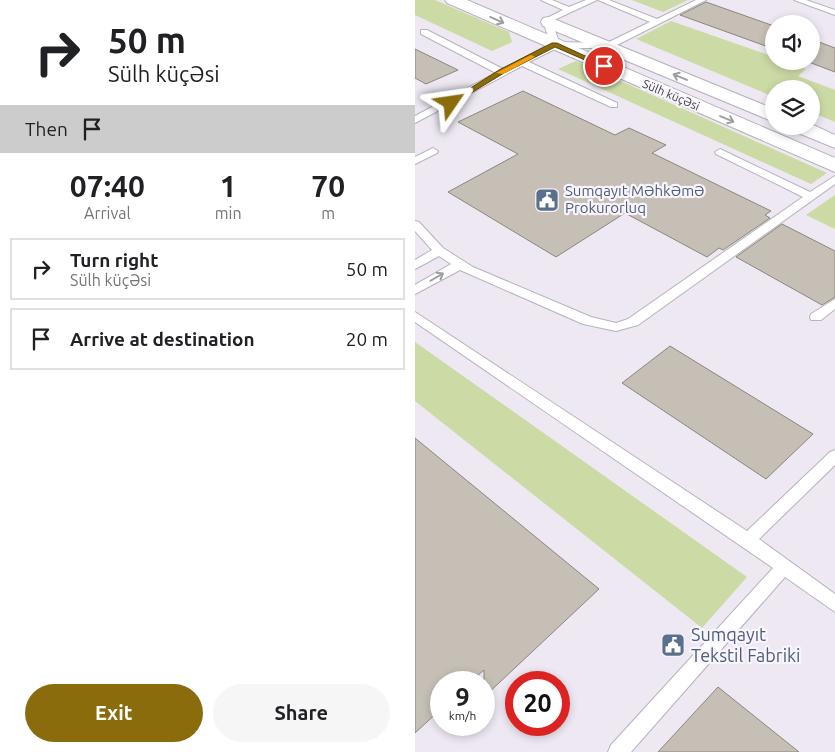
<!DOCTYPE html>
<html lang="en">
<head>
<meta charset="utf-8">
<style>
  :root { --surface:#fff; --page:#f6f6f6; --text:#202124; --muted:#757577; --line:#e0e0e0; --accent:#8b6c0d }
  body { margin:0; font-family:Ubuntu,sans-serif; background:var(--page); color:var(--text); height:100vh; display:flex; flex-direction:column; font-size:19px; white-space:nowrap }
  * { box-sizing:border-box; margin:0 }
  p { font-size:16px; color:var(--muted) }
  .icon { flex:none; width:28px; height:28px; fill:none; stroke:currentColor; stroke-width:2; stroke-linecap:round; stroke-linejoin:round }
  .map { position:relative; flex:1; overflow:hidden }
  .panel { display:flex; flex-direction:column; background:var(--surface); width:415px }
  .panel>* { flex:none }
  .banner { background:#fff; color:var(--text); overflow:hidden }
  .buttons { position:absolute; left:350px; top:15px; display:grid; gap:10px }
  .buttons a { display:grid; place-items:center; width:55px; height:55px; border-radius:50%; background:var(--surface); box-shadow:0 2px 8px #0003; font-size:25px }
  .speed { position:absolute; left:15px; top:671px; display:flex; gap:10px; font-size:25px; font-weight:700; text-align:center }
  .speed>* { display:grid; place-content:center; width:65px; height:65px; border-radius:50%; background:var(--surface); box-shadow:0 2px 8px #0003; line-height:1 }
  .speed small { font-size:12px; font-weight:400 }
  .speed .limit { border:8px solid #d22; background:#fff; color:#111 }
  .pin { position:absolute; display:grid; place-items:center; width:42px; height:42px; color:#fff; margin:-21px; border:2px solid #fff; border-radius:50%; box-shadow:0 1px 5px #0007 }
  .me { position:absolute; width:55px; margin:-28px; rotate:58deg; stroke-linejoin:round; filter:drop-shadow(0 0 4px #0008) }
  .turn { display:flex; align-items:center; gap:18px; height:105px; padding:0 25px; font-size:22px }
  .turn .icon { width:65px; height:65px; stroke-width:2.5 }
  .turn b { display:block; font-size:35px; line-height:42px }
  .then { display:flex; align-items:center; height:48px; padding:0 25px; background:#0003; gap:10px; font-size:19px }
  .eta { display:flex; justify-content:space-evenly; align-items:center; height:85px; text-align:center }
  .eta b { font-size:30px; font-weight:600; line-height:35px }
  .primary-button { display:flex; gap:10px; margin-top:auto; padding:10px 25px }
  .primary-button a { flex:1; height:58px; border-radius:30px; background:var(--accent); color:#fff; font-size:20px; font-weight:600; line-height:58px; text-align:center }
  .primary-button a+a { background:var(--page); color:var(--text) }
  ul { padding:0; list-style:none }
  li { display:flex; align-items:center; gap:15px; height:62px; margin:0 10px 8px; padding:0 15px; border:2px solid var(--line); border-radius:0px }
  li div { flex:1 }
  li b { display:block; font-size:19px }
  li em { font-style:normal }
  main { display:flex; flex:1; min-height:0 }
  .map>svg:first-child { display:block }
  .green { fill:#ccdaa5 }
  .building { fill:#c6bfb6; stroke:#8c867d }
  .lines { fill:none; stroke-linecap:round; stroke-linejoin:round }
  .service-casing { stroke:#b7b2bc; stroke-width:2 }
  .trunk-casing { stroke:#b7b2bc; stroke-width:2 }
  .service { fill:#fff; fill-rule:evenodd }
  .trunk { fill:#fff; fill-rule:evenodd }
  .oneway { stroke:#9e9ea0 }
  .route { fill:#8b6c0d; stroke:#5a4608 }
  .slow { fill:#f59e0b }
  .labels { text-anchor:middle; stroke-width:4.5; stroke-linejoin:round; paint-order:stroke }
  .far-street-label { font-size:12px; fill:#3e3c40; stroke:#f9f5fe }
  .service-label { font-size:15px; fill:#4e5e75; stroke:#f9f5fe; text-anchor:start }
  .near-service-label { font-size:18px; fill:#4e5e75; stroke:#f9f5fe; text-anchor:start }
</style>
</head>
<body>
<main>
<section class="panel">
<div class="banner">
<div class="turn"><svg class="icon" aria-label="right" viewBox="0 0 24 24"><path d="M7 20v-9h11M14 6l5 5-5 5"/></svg><div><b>50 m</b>Sülh küçəsi</div></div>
<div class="then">Then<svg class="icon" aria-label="arrive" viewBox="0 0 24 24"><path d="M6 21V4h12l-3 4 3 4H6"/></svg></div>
</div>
<div class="eta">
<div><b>07:40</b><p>Arrival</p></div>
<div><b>1</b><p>min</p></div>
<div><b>70</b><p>m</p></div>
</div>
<ul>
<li><svg class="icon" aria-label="right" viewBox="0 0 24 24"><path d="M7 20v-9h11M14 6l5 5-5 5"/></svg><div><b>Turn right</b><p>Sülh küçəsi</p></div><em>50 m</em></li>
<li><svg class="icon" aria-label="arrive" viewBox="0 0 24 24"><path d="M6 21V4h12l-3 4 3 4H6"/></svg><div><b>Arrive at destination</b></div><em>20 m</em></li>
</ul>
<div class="primary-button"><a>Exit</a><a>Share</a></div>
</section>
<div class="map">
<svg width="420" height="752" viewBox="0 0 420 752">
  <rect width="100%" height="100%" fill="#ede8f2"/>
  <path class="green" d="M0 0H20L94 32 97 42 77 51 0 15Z
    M217 0H273L248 12Z
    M256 21 359 57V61H370L391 69 383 76 420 90V122L396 112V89H359V97L221 39Z
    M161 61 412 173 396 184 143 69Z
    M420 195V229L391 215Z
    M0 342 332 577 287 628 0 401Z"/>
  <path class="building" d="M291 2 359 26V49L265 15Z
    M396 39 420 48V72L391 61H396Z
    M0 49 43 70 11 84 0 78Z
    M108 91 200 135 214 128 251 145 237 153 356 211 350 215 355 218 308 250 304 248 292 257 210 213 141 257 33 192 103 154 43 122Z
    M367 224 420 251V297L407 305 321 257Z
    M255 346 398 434 351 479 207 383Z
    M0 438 184 589 69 697V670L55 682H26V709L0 733Z
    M303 687 384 752H243Z"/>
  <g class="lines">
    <g class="service-casing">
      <path id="service" d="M126 0H137L154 7 171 0H182L137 21 144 42 192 43 235 22 183 0H194L242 19 281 0H291L196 48H142L114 62 202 103V107H196L107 66 0 123V116L81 73 6 34V30H12L88 69 135 44 128 20 148 10Z
        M379 0H391L420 10V15Z
        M18 148 23 151 22 153 0 164V157Z
        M305 149 395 192 420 176V184L223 325 201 331 168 324 45 270 0 294V285L36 264 24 256 0 269V260L17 250 0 231V221L4 222 28 248 58 267 176 317 201 323 213 319 388 197 301 154 300 152Z
        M420 299V309L406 320H396L395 317 396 314Z
        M0 312 332 531 415 452 420 450V465L344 539 420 594V612L370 577 216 752H193L196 745 358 568 0 322Z"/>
    </g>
    <g class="trunk-casing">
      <path id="trunk" d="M30 0H52L420 158V172L32 3Z
        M134 17 359 109V122L128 26 126 22 128 18Z
        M396 124 420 135V148L376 130 373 126H396Z"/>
    </g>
    <use href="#service" class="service"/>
    <use href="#trunk" class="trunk"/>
  </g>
  <defs><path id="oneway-shaft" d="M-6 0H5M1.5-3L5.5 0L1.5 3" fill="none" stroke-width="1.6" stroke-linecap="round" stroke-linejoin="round" transform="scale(1.25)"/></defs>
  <g class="oneway">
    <use href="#oneway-shaft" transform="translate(82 20) rotate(24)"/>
    <use href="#oneway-shaft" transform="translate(265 77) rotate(-157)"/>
    <use href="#oneway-shaft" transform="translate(312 119) rotate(23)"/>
    <use href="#oneway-shaft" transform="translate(22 277) rotate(-30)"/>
  </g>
  <path class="route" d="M137 43H142L192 66 186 67 140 47 89 73 38 104 32 103 84 70Z"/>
  <path class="slow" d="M116 55 120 57 118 58 88 74 81 73Z"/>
  <defs>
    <g id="civic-square" transform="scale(1.25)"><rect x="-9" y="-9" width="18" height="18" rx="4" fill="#5c6f8a" stroke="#f9f5fe"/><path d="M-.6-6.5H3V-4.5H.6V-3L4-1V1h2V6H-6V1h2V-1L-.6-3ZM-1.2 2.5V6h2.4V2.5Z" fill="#fff"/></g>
  </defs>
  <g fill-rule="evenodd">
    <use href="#civic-square" x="132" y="200"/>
    <use href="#civic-square" x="258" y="645"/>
  </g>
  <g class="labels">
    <g class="far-street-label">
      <text transform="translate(256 95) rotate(23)" y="4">Sülh küçəsi</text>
    </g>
    <g class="service-label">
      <text x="150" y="196">Sumqayıt Məhkəmə<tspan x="150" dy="17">Prokurorluq</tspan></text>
    </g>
    <g class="near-service-label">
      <text x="276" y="641">Sumqayıt<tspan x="276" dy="21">Tekstil Fabriki</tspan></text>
    </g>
  </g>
</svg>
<div class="buttons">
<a><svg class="icon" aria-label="sound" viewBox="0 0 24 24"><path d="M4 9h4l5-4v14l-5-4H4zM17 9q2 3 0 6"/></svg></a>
<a><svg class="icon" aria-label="layers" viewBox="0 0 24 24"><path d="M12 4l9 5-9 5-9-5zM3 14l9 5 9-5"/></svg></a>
</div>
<div class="speed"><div>9<small>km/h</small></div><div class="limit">20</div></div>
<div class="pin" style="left:189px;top:66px;background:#d93025"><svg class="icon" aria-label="arrive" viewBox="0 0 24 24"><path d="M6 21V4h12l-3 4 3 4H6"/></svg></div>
<svg class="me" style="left:36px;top:103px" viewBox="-20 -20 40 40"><path d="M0-17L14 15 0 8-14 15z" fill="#8b6c0d" stroke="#fff" stroke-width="4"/></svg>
</div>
</main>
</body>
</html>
